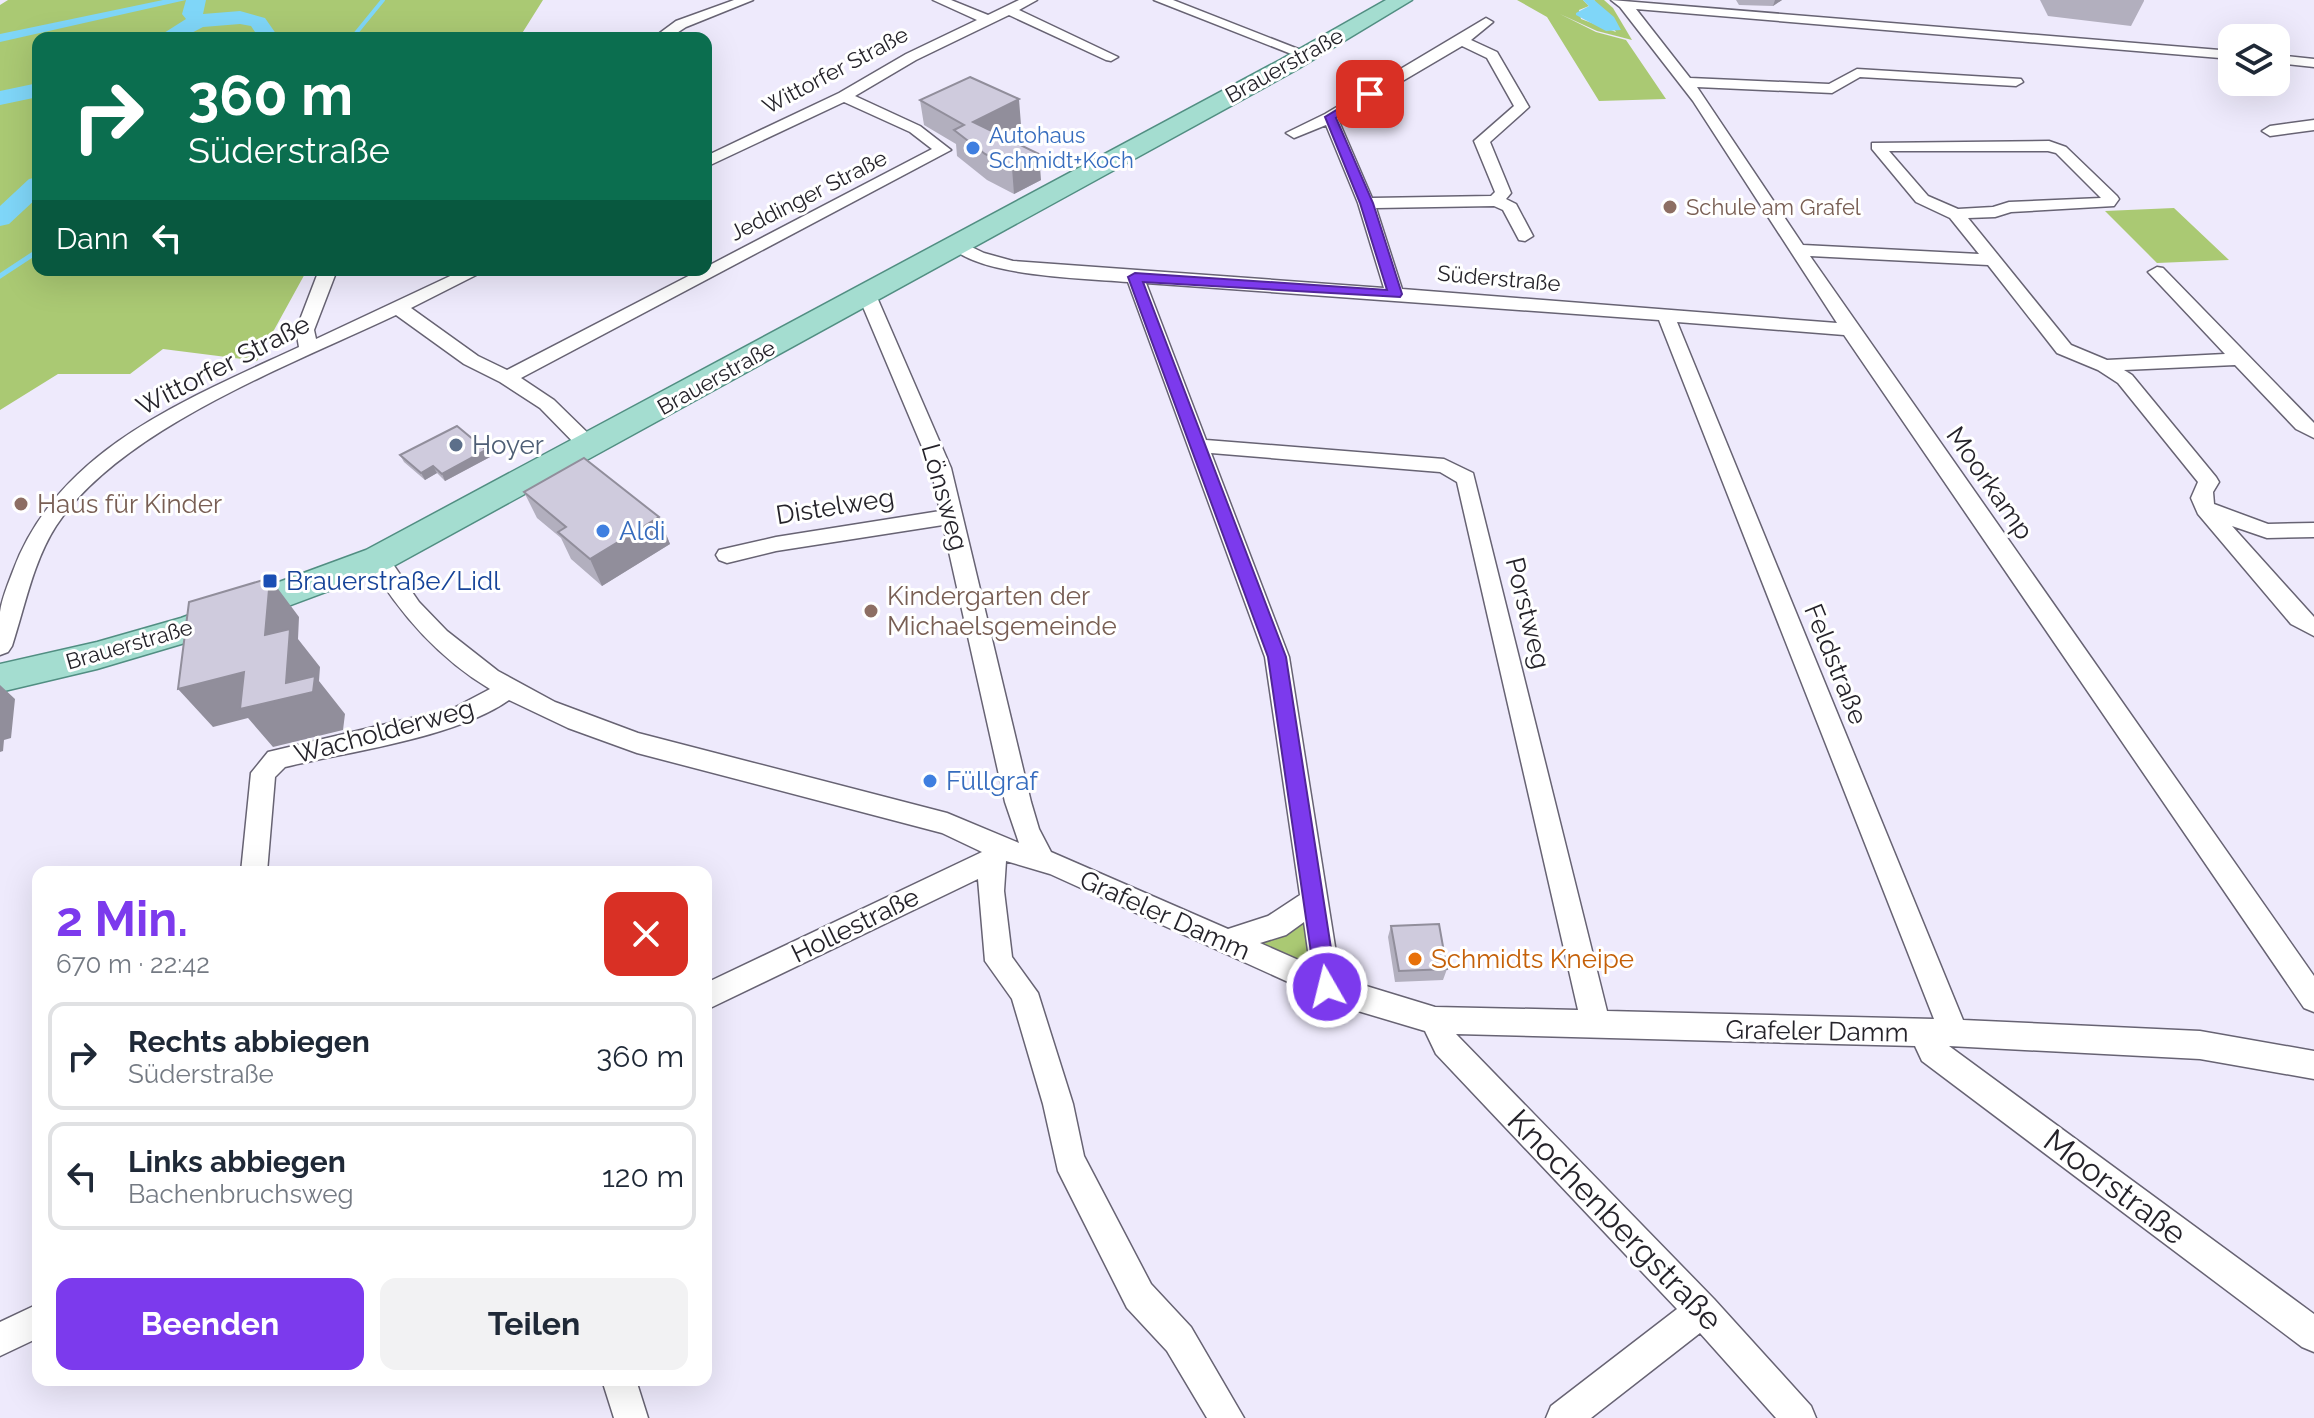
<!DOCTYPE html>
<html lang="de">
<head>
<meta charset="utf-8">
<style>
  :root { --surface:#fff; --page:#f2f2f3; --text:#1f2937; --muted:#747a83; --line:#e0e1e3; --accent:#7c3aed }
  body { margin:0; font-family:Raleway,sans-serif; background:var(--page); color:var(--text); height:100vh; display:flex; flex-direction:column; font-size:30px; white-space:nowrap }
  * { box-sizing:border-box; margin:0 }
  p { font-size:26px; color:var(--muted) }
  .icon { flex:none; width:44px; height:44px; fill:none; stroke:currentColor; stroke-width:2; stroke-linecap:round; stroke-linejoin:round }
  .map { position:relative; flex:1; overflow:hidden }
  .sheet { position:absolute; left:32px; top:866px; width:680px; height:520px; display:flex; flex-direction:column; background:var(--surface); border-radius:16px; box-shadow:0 8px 32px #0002 }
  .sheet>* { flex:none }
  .banner { position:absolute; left:32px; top:32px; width:680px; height:244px; border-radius:16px; box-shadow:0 8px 32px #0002; background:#0b6e4f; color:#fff; overflow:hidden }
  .tools { position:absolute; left:2218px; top:24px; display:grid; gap:16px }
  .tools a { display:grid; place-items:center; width:72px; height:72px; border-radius:16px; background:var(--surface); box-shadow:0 8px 32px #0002; font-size:40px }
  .pin { position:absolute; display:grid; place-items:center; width:68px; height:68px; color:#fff; margin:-34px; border-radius:16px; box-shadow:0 4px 12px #0006 }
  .me { position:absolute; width:88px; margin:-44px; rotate:352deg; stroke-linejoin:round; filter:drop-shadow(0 0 6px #0008) }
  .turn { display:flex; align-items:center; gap:28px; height:168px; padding:0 24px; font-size:36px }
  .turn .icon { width:104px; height:104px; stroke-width:2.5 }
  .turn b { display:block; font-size:56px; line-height:68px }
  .then { display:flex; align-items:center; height:76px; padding:0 24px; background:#0003; gap:16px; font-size:30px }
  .round { display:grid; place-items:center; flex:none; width:84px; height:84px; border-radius:16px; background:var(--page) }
  .overview { display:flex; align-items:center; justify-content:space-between; height:136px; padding:0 24px }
  h1 { font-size:48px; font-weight:700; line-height:60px; color:var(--accent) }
  .primary-button { display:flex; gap:16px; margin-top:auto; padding:16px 24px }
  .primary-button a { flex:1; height:92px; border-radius:16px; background:var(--accent); color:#fff; font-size:32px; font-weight:700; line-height:92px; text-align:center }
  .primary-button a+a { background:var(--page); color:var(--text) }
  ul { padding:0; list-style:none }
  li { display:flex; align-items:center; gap:24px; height:108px; margin:0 16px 12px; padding:0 8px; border:4px solid var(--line); border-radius:16px }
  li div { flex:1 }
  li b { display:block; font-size:30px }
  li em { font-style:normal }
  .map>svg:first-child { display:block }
  .green { fill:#aac973 }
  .water { fill:#7fd6f8 }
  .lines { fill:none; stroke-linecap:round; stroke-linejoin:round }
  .stream-far1 { stroke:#7fd6f8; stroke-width:4 }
  .stream { stroke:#7fd6f8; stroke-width:5 }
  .canal { fill:#7fd6f8; fill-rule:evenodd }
  .river { fill:#7fd6f8; fill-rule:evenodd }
  .street-casing { stroke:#676373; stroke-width:3 }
  .primary-casing { stroke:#518e82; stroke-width:3 }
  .street { fill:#fff; fill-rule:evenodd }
  .primary { fill:#a4ddd0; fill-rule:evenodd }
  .wall { fill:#b2afbe }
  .shaded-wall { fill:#918e9b }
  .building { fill:#cfcbdd; stroke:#918e9b; stroke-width:2 }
  .route { fill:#7c3aed; stroke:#51269a; stroke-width:2 }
  .shop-dot { fill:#3f7fe0; stroke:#fff; stroke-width:3 }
  .education-dot { fill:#8d6e63; stroke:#fff; stroke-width:3 }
  .service-dot { fill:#5c6f8a; stroke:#fff; stroke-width:3 }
  .transit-dot { fill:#1a4fb4; stroke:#fff; stroke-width:3 }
  .food-dot { fill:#e8710a; stroke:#fff; stroke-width:3 }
  .labels { text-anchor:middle; stroke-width:6; stroke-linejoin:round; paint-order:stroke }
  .far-street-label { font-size:22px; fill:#25232a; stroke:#fff }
  .far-shop-label { font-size:22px; fill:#366cbe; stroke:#fff; text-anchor:start }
  .far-education-label { font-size:22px; fill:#785e54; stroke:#fff; text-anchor:start }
  .street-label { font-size:26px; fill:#25232a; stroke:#fff }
  .service-label { font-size:26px; fill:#4e5e75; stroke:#fff; text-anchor:start }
  .education-label { font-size:26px; fill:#785e54; stroke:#fff; text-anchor:start }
  .shop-label { font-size:26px; fill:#366cbe; stroke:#fff; text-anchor:start }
  .transit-label { font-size:26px; fill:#164399; stroke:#fff; text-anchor:start }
  .food-label { font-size:26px; fill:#c56008; stroke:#fff; text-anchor:start }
  .near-street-label { font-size:32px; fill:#25232a; stroke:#fff }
</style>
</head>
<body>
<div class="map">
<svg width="2314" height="1418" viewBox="0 0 2314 1418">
  <rect width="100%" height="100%" fill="#eeeafc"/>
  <path class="green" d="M8 0H543L521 35 497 38H38V270H307L257 361 163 349 130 374H58L0 410V5Z
    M1517 0H1583L1589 6 1579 10 1581 19 1616 32 1594 0H1604L1613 8 1632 40 1597 31 1560 14 1596 32 1626 40 1666 99 1599 101 1547 17Z
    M2174 208 2229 260 2157 263 2105 211Z
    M1300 921 1306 922 1316 969 1258 943Z"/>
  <path class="water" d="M1583 0H1594L1614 17 1621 30 1606 31 1576 15V13L1589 6Z"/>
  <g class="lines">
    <path class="stream-far1" d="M352 38 383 0"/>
    <path class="stream" d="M0 276 38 251"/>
    <path class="canal" d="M163 0H186L0 42V34Z"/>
    <path class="river" d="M186 0H206L203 14 240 11 265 18 279 38H259L251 26 240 24 203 27 182 38H156L186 19 182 14Z
      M38 83V97L0 105V91Z
      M38 177V197L9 224 0 226V206L29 179Z"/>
    <g class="street-casing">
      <path id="street" d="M734 0H753L686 27 669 38H653L676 21Z
        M933 0H951L988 15 1019 0H1037L1019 10 1118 57 1111 61 1106 60 1009 15 916 60 855 96 920 126 951 150 521 378 554 400 596 441 599 446 596 451H582L540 408 500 382 464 364 396 315C293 364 120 428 56 526 33 562 25 606 12 646L8 652 0 655C0 641 0 626 0 612 2 598 8 584 13 571 58 448 190 398 299 347L296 330 319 270H337L314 330 316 339 463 270H486L411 308 478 356 507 370 700 270H706V267L932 149 910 132 844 102 706 167V156L839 93 906 54 977 20Z
        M1154 0H1173L1311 54 1309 57H1299Z
        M1611 0 2232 51V59L1636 9 1690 78 1829 84 1857 69 2021 79 2023 82 2016 86 1860 77 1832 93 1697 87 1803 245 1979 254 1950 218 1916 202 1872 149V143L2049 141 2066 147 2117 196 2119 199 2114 206 2011 212 1995 217 1968 218 2071 345 2107 360 2225 354 2148 272 2157 267 2163 268 2314 423V438L2296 429 2235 365 2124 370 2132 375 2216 477 2219 482 2213 492 2214 504 2268 524 2314 523V537L2267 538 2232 526 2314 617V636L2291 624 2198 514 2191 498 2198 482 2118 383 2098 370 2057 353 1988 265 1810 256 2314 976V1012L2304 1008 1844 335 1677 322 1963 1020 2200 1031 2314 1051V1079L2200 1059 1949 1046 2314 1314V1352L2302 1347 1922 1061 1915 1046 1456 1034 1714 1299 1811 1406 1816 1418H1776L1700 1333 1591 1418H1546L1551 1406 1677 1309 1436 1054 1425 1031 1341 1006 1050 874 1006 861 1004 891 1012 957 1038 993 1073 1104 1084 1156 1151 1284 1191 1327 1244 1418H1207L1167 1351 1127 1308 1058 1171 1043 1104 1012 999 985 961 978 879 706 1010V983L982 852 942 833 637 753 568 728 509 700C455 738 351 751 285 767L275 777 267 872H241L251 773 268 752 454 708 490 689C437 657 398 612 367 559L370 554H386L419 602 447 631 498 671 555 702 638 733 947 813 1019 843 1005 802 943 525 776 551 727 563 719 560 716 555 719 550 776 537 940 511 931 468 858 295 867 290 876 295 951 468 1031 802 1039 829 1051 852 1228 929 1268 916 1300 895 1265 657 1128 282C1084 278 978 277 949 245L957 240 984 253 1013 261 1384 288 1358 203 1326 125 1294 138 1286 133 1325 114 1486 18 1493 22 1471 40 1497 52 1529 107 1490 142 1511 193 1506 199 1516 204 1533 236 1525 241 1519 240 1503 210 1494 206 1376 208 1402 289 1837 323 1693 101 1620 7ZM1462 46 1487 58 1514 106 1474 141 1495 192 1491 196 1372 198 1338 119ZM1889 151H2048L2056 153 2101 198 2009 202 1993 207 1958 209 1928 196ZM1146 283 1659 320 1934 1019 1607 1011 1473 473 1444 459 1206 440ZM1211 453 1440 472 1457 482 1578 1010 1435 1007 1340 978 1289 657ZM1304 922 1310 965 1260 943 1286 935Z
        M2276 55 2314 59V67L2276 63Z
        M2314 120V130L2270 136 2262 131 2270 126Z
        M38 1304V1338L0 1356V1322Z
        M602 1380H636L648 1418H614Z"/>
    </g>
    <g class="primary-casing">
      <path id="primary" d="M1386 0H1412L1296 70 390 568 205 637 97 669 0 692V664L97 642 181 618 366 550 1280 60Z"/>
    </g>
    <use href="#street" class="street"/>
    <use href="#primary" class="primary"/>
  </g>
  <path class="wall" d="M1736 0H1782L1773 6 1739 5Z
    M2040 0H2144V1L2131 26 2048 16Z
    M920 100 1021 125 1000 135 1041 180 1014 194 987 180 957 156 956 144 924 125Z
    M400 455 490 457 445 481 437 473 425 480 404 462Z
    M524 492 659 517 670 544 602 586 571 559 561 538 537 518Z
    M1391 926 1447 969 1443 980 1395 982 1388 937Z"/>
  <path class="shaded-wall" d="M1775 0H1782L1773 6Z
    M1019 99 1021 125 975 147 973 122Z
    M1039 154 1041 180 1014 194 1012 168Z
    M486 450 490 457 445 481 442 474Z
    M433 466 437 473 425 480 421 473Z
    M659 517 670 544 602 586 590 559Z
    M270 578 299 617 298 639 320 667 319 681 345 714 343 730 273 747 248 718 213 727 178 689 244 672 286 683 265 635Z
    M0 685 15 699 11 738 4 740 3 751 0 752Z"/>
  <path class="building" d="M970 77 1019 99 973 122 1039 154 1012 168 985 154 954 130 964 125 920 100Z
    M457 426 486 450 442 474 433 466 421 473 400 455Z
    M584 458 659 517 590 559 558 532 566 527 524 492Z
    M270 578 265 635 290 629 286 683 315 676 313 692 240 709 244 672 178 689 189 602Z
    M1439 924 1447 969 1399 971 1391 926Z"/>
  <path class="route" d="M1366 92 1376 94 1336 118 1373 203 1402 294 1400 297 1143 282 1286 657 1337 987 1334 994 1327 996 1319 994 1316 987 1268 657 1128 277 1135 273 1387 290 1360 203 1325 117Z"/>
  <g class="shop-dot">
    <circle cx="973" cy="148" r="8"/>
    <circle cx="603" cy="531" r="8"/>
    <circle cx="930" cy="781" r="8"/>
  </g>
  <g class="education-dot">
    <circle cx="1670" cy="207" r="8"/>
    <circle cx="21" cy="504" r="8"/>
    <circle cx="871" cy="611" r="8"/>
  </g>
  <circle class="service-dot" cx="456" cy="445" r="8"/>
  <rect class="transit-dot" x="262" y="573" width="16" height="16" rx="4"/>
  <circle class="food-dot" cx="1415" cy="959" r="8"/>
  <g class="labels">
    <g class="far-street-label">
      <text transform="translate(1284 65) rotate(-29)" y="8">Brauerstraße</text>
      <text transform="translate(835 70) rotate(-28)" y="8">Wittorfer Straße</text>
      <text transform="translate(808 195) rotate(-27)" y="8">Jeddinger Straße</text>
      <text transform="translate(1499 278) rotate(5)" y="8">Süderstraße</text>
      <text transform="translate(716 377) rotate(-29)" y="8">Brauerstraße</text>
      <text transform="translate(129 644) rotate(-16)" y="8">Brauerstraße</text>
    </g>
    <g class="far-shop-label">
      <text x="989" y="143">Autohaus<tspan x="989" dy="25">Schmidt+Koch</tspan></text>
    </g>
    <g class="far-education-label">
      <text x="1686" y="215">Schule am Grafel</text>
    </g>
    <g class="street-label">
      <text transform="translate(223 365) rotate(-27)" y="9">Wittorfer Straße</text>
      <text transform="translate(1990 483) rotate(55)" y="9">Moorkamp</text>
      <text transform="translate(945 497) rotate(74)" y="9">Lönsweg</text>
      <text transform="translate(835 506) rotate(-9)" y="9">Distelweg</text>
      <text transform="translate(1528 613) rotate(76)" y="9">Porstweg</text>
      <text transform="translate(1836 664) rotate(68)" y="9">Feldstraße</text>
      <text transform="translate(384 731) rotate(-15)" y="9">Wacholderweg</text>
      <text transform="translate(1165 915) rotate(24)" y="9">Grafeler Damm</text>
      <text transform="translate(855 925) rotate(-26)" y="9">Hollestraße</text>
      <text transform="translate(1817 1031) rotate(1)" y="9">Grafeler Damm</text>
    </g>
    <g class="service-label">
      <text x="472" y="454">Hoyer</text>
    </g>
    <g class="education-label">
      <text x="37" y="513">Haus für Kinder</text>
      <text x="887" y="605">Kindergarten der<tspan x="887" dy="30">Michaelsgemeinde</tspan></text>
    </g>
    <g class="shop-label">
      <text x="619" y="540">Aldi</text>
      <text x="946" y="790">Füllgraf</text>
    </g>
    <g class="transit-label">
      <text x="286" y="590">Brauerstraße/Lidl</text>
    </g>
    <g class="food-label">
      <text x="1431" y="968">Schmidts Kneipe</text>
    </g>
    <g class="near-street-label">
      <text transform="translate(2115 1187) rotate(37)" y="11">Moorstraße</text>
      <text transform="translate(1615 1220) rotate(46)" y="11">Knochenbergstraße</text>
    </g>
  </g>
</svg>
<div class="tools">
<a><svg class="icon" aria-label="layers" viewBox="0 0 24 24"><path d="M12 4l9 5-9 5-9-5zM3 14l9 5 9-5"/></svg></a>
</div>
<div class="pin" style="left:1370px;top:94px;background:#d93025"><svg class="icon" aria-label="arrive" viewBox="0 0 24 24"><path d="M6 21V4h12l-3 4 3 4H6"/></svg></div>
<svg class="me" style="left:1327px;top:987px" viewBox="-20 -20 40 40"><circle r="17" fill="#7c3aed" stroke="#fff" stroke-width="3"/><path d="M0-11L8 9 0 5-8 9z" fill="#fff"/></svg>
<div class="banner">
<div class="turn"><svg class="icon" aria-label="right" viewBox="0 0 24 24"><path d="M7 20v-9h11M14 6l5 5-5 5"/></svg><div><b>360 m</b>Süderstraße</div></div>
<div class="then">Dann<svg class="icon" aria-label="left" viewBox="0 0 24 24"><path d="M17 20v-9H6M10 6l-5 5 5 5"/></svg></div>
</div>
<section class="sheet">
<div class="overview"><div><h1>2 Min.</h1><p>670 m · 22:42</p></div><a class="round" style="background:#d93025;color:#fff"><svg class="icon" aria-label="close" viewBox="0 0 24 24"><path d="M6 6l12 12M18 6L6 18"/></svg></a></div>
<ul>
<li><svg class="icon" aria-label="right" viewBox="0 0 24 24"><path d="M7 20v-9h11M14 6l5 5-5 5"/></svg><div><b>Rechts abbiegen</b><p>Süderstraße</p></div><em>360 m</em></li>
<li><svg class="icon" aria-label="left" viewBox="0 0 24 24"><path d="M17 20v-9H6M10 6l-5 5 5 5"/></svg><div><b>Links abbiegen</b><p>Bachenbruchsweg</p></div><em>120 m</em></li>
</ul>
<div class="primary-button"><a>Beenden</a><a>Teilen</a></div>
</section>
</div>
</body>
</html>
